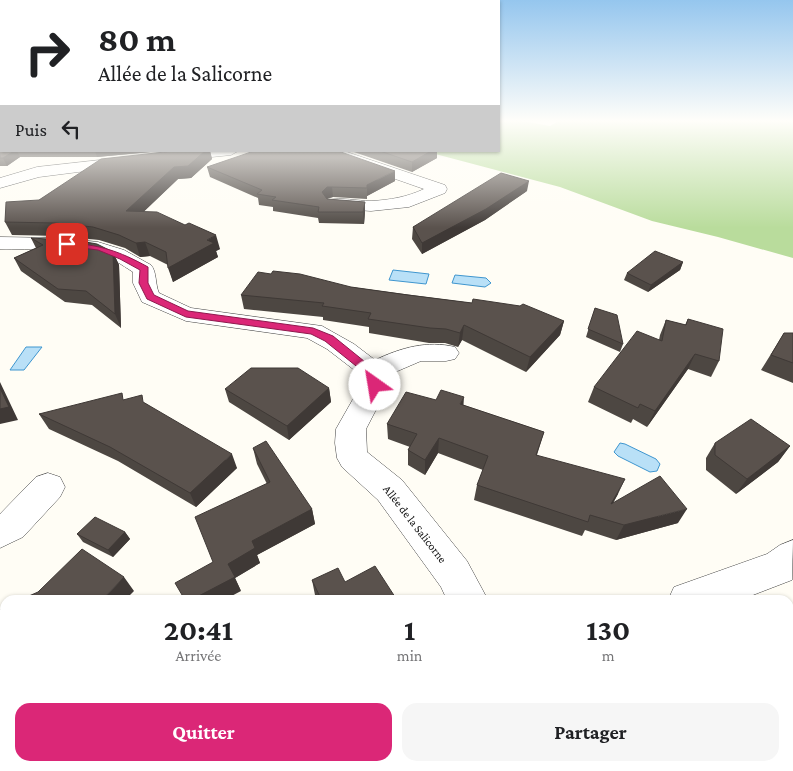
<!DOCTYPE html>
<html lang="fr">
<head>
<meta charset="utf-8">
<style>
  :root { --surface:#fff; --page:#f6f6f6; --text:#202124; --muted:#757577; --accent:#db2777 }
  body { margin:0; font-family:"Crimson Pro",serif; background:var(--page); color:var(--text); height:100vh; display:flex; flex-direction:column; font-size:19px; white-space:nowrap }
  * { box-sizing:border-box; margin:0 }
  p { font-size:16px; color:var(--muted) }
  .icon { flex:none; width:28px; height:28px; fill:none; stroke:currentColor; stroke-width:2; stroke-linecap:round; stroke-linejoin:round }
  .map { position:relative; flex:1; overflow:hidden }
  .sheet { position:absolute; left:0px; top:595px; width:794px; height:176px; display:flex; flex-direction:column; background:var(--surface); border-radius:15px 15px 0 0; box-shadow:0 1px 4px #0004 }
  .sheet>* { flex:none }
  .banner { position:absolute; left:0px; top:0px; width:500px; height:152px; box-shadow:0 1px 4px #0004; background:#fff; color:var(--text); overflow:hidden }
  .pin { position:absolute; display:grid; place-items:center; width:42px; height:42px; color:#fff; margin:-21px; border-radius:10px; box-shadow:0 2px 8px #0006 }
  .me { position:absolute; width:55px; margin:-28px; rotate:328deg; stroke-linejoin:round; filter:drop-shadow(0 0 4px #0008) }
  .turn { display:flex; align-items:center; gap:18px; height:105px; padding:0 15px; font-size:22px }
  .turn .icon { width:65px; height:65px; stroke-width:2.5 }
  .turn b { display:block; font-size:35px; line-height:42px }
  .then { display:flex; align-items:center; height:48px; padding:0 15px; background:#0003; gap:10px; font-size:19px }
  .eta { display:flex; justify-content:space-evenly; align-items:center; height:85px; text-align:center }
  .eta b { font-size:30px; font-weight:700; line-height:35px }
  .action { display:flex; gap:10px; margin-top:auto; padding:10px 15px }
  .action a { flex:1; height:58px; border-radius:15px; background:var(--accent); color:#fff; font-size:20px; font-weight:700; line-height:58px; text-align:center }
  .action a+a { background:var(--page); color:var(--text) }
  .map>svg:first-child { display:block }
  .forest { fill:#b9dc9c }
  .water { fill:#b9e0f7; stroke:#3f96cf }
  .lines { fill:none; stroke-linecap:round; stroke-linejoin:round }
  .minor-casing { stroke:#444; stroke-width:1 }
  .minor { fill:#fff; fill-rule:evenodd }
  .wall { fill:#4d4742 }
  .shaded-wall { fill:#3f3936 }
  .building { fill:#5a524d; stroke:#3f3936 }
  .route { fill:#db2777; stroke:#8e194d }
  .labels { text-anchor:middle; stroke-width:5; stroke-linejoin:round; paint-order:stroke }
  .street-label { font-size:12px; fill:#111; stroke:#fff }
</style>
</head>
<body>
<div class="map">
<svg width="793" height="771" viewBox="0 0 793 771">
  <rect width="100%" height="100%" fill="#fffdf5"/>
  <path class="forest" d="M499 120H517L550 126 560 120H793V258L718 237 652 221 560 187 424 151H499Z"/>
  <path class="water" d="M393 270 429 274 426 284 389 280Z
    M455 275 486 278 491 283 485 287 452 283Z
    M26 347H42L24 370H10Z
    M620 443 625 444 656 459 660 464 657 471 650 472 618 456 614 452Z"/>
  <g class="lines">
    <g class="minor-casing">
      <path id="minor" d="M185 151H238L231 155 173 161 168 160 166 157 168 154Z
        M322 151H344L445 185 447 189 445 193 409 207 371 211 328 208 325 204 328 200C342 197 357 201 371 201 390 200 407 197 424 189L324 154Z
        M128 157 133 159 136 162 133 165 39 177 0 188V178L37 167Z
        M0 237 61 238 98 242 124 250 151 265C157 272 155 284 159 293L191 308 322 326 354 344 375 360C400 348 428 340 455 347L459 353 455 359 446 361H421L386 376 389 385 366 429 367 452 402 480 467 561 488 600H447L441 587 378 500 342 467 337 458 335 443 336 429 361 385 359 375 353 369 327 349 307 338 186 321 142 302 133 283V272C122 265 111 257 98 254 67 246 32 250 0 249Z
        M48 473 60 477 65 487 60 497 23 537 0 548V514L36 477Z
        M793 540 792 580 740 600H668L674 587 767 554 780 545Z
        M246 766H301L299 771H244Z"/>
    </g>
    <use href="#minor" class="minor"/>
  </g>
  <path class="wall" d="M0 120 1 151H161L97 157H20L7 166H0Z
    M174 151H210L212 159 191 178 178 179 143 212 220 249 216 251 218 257 173 282 168 265 150 256 140 257 125 248 99 240 61 236 12 235 5 222 39 200Z
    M351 151H437V158L412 172Z
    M207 167 395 181 367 196V199L333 197 327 199 365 202V212L364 224 319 223 318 218 273 211V207L259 205 258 198 210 177Z
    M527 191 485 220 422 254 412 239 413 227Z
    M31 238 113 252 119 265 121 328 92 305 65 302 21 271 14 258 36 248Z
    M683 262 680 270 648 292 624 280 627 273Z
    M351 287 472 303 520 306 564 321 560 335 526 372 462 340 458 347 445 343H429L369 333V327L323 320V317L244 309 241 295Z
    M595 308 623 344 620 352 586 337Z
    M688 319 719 361 711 377 688 369 647 427 633 419 631 423 588 402 594 387 659 340 660 335 666 320 685 325Z
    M784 333H793V383L761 370Z
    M329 388 331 402 289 440 229 402 225 389Z
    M125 400 145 403 237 468 196 507 118 461 49 429 39 414Z
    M436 400 463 405 544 432 537 455 618 494 613 503 678 523 616 540 585 530 582 536 474 500 477 485 483 470 438 453 425 475 408 465V450L410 447 388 439 387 424Z
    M715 443 790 446 778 462 736 494 706 470V458Z
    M253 448 312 509 315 524 257 555 260 563 235 578 241 591 213 562 267 484 257 464Z
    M125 532 130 539 113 557 83 542 77 534Z
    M312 580 345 582 397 600H318L315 595Z
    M653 766H789L793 771H656Z"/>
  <path class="shaded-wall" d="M14 151H17L20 157 7 166 3 158Z
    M95 151H161L97 157Z
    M205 151H210L212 159 191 178 178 179 131 224 126 211 174 167Z
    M431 151H437V158L412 172V162Z
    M395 171V181L367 196V199V185Z
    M529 181 527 191 485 220 422 254V243Z
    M327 187H332L333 197 328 198 324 203 322 192Z
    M365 202V212L364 224 363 212Z
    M216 235 220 249 216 251 218 257 173 282 168 268 207 240Z
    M145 242 150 256 140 257 136 243Z
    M113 252 119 265 121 328 115 314Z
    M683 262 680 270 648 292 651 285Z
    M564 321 560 335 526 372 530 357Z
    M464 325 462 340 458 347 460 333Z
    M695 354 688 369 647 427 655 411Z
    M0 382 18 420 0 424Z
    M329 388 331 402 289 440 287 426Z
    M464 397 463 412 460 404Z
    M439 438 438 453 425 475V460Z
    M790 446 778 462 736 494 747 479Z
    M232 454 237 468 196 507 190 493Z
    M625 479 618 494 604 519 611 504Z
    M312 509 315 524 257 555 260 563 235 578 241 591 224 600H191L252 541Z
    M687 509 678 523 616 540 624 525Z
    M125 532 130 539 113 557 108 550Z
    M124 577 134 591 125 600H102Z
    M183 766H209L200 771H173Z"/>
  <path class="building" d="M0 120H1V151H14L3 158H0Z
    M174 151H205L188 166 174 167 126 211 157 212 185 225 189 223 216 235 207 240 214 243 168 268 166 252 145 242 136 243 119 235 93 227 55 223 5 222 6 202 39 200 101 159Z
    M254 151H338L395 171 367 185V188L332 187H327L322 192 327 199 365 202 363 212H318L319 207 272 200 276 197 257 194 262 190 207 167Z
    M380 151H431L412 162Z
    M501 173 529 181 486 209 422 243 413 227Z
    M31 238 80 241 97 244 113 252 115 314 86 291 58 289 14 258 43 245Z
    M655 251 683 262 651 285 627 273Z
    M273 271 300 274 351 287 408 295 472 303 473 299 520 306 523 304 564 321 530 357 464 325 460 333 446 329 430 328 368 319 371 313 322 306 324 303 241 295 258 272 271 274Z
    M595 308 617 315 623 344 588 329Z
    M688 319 723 329 719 361 695 354 655 411 640 404 638 408 594 387 637 331 662 341 666 320 686 325Z
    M784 333H793V363L771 355Z
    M251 368H298L329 388 287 426 225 389Z
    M0 388 9 407 0 409Z
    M441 390 464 397 460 404 544 432 536 455 625 479 611 504 660 476 687 509 624 525 590 515 588 522 477 485 488 456 439 438 425 460 408 450 417 434 387 424 406 392 436 400Z
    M122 393 123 400 142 395 143 402 232 454 190 493 110 447 39 414Z
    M751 419 790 446 747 479 715 455V443Z
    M266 441 312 509 252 541 255 548 228 564 235 577 191 600H185L175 583 213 562 195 517 270 482 253 448Z
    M95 517 125 532 108 550 77 534Z
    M82 549 124 577 102 600H20L38 592Z
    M375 566 397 600H319L321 599 312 580 338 568 345 582Z
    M5 607V643L0 629V610Z
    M789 686 793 692V771H776L774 768 765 771H698L697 770 695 771H673L670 766H789Z
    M5 766H183L173 771H0V768Z"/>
  <linearGradient id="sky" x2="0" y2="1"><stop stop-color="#95c6ee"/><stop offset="0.53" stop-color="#fffefa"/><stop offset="1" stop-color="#fffefa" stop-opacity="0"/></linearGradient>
  <rect width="793" height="228" fill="url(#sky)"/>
  <path class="route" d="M67 242C102 246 117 250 148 267V283L154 295 188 311 313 328 333 336 375 370 381 385 375 389 371 388 366 374 325 341 311 334 186 317 147 299 139 283 140 270 120 259 98 250 64 246 63 244Z"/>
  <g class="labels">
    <g class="street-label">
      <text transform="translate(415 524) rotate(52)" y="4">Allée de la Salicorne</text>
    </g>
  </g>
</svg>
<div class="pin" style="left:67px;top:244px;background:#d93025"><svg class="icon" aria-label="arrive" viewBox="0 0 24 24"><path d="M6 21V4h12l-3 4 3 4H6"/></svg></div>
<svg class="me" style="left:375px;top:385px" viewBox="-20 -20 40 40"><circle r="19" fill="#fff"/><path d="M0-13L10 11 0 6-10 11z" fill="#db2777"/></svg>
<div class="banner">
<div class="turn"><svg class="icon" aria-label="right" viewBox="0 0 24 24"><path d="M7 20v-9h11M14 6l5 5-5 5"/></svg><div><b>80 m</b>Allée de la Salicorne</div></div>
<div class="then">Puis<svg class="icon" aria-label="left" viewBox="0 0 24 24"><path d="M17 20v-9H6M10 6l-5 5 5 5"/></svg></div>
</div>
<section class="sheet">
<div class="eta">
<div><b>20:41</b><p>Arrivée</p></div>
<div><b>1</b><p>min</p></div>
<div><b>130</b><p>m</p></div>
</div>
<div class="action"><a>Quitter</a><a>Partager</a></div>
</section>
</div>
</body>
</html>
